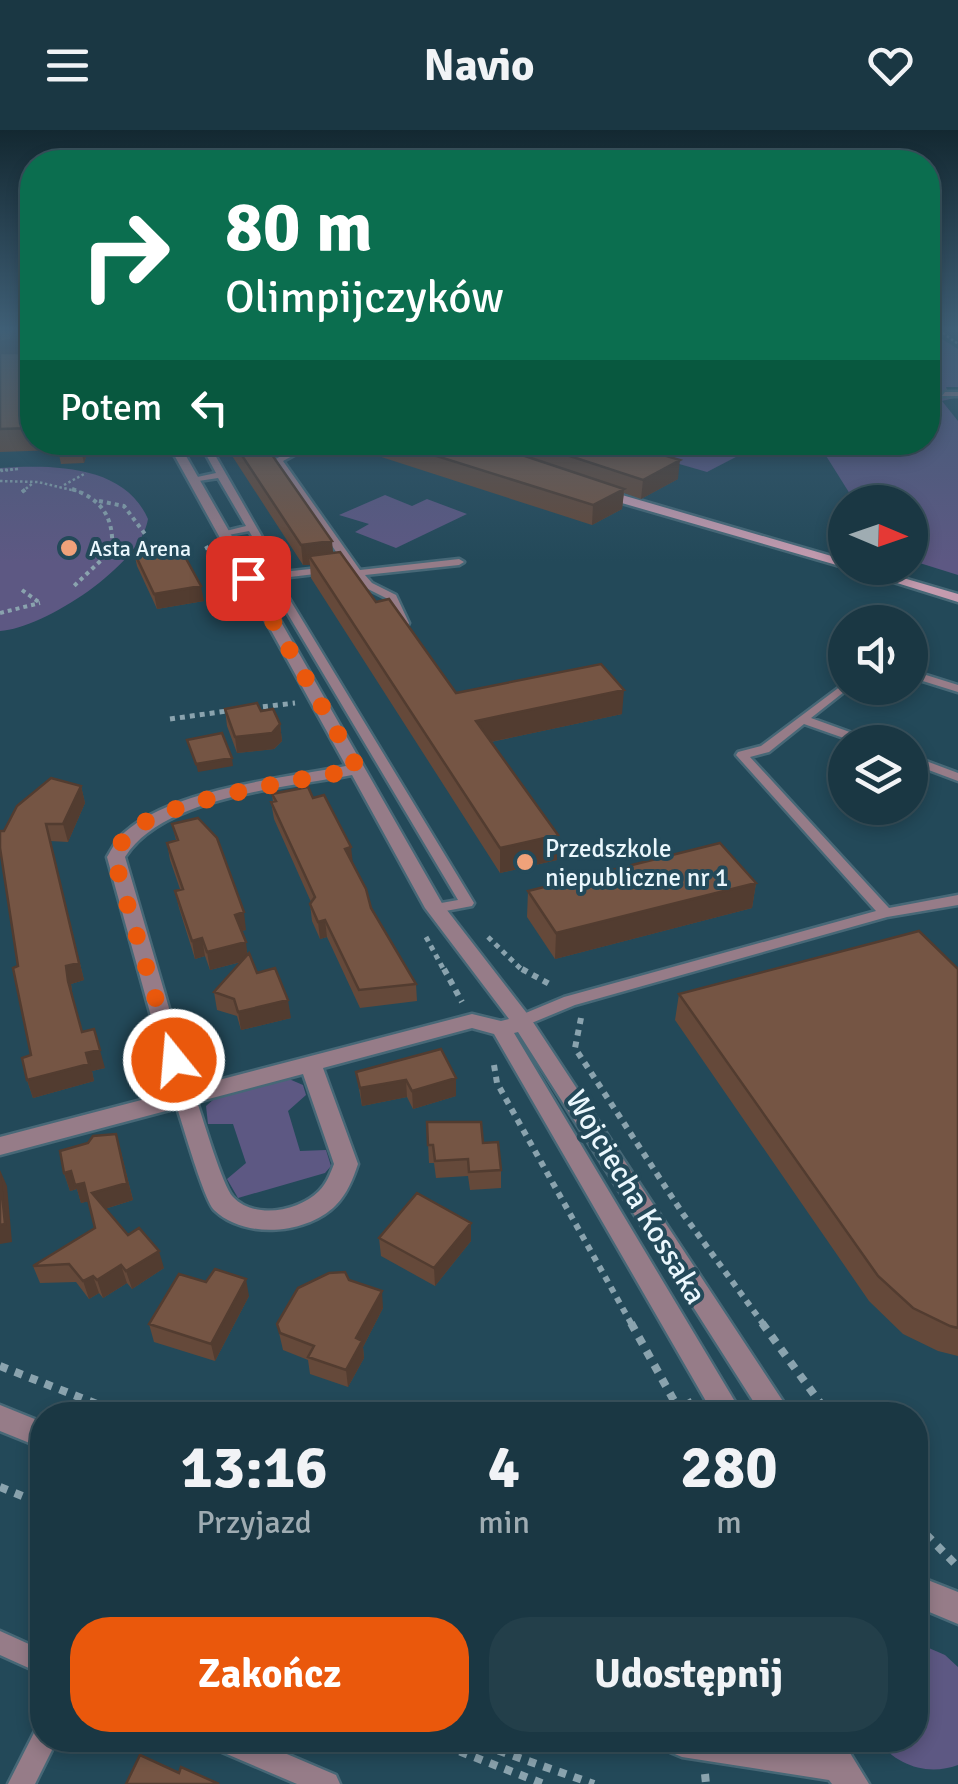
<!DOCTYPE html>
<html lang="pl">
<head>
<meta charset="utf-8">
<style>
  :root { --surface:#1a3743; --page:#233f4a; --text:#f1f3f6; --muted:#9facb2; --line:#38515c; --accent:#ea580c }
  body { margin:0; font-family:Signika,sans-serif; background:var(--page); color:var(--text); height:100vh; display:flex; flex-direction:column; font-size:38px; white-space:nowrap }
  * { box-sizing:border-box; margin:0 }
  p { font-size:32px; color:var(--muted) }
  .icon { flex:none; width:55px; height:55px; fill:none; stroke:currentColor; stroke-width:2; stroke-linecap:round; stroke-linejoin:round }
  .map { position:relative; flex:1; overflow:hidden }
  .drawer { position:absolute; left:30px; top:1272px; width:898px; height:350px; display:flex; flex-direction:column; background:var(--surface); border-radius:40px; box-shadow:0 5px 15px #0003,0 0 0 2px var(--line) }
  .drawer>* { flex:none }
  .top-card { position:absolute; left:20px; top:20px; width:920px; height:305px; border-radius:40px; box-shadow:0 5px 15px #0003,0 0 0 2px var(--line); background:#0b6e4f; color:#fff; overflow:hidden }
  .needle { width:65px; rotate:92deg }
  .controls { position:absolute; left:828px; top:355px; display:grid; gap:20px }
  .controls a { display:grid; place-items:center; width:100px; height:100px; border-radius:50%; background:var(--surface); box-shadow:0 5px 15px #0003,0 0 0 2px var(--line); font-size:50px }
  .pin { position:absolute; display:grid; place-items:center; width:85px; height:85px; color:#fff; margin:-42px; border-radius:20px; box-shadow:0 5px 15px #0006 }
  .me { position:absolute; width:110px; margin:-55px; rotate:343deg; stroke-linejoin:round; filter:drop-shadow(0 0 8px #0008) }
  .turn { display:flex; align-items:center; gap:35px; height:210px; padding:0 40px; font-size:45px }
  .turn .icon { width:130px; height:130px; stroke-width:2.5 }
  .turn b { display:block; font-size:70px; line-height:85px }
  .then { display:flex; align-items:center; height:95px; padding:0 40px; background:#0003; gap:20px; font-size:38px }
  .eta { display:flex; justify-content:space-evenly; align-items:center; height:170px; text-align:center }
  .eta b { font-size:60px; font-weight:700; line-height:70px }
  .cta { display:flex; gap:20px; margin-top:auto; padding:20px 40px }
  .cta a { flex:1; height:115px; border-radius:40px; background:var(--accent); color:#fff; font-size:40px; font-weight:700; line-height:115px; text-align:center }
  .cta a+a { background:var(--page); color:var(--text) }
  header { display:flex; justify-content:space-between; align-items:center; height:130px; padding:0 40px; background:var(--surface); font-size:45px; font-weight:700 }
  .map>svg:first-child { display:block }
  .green { fill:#5d5883 }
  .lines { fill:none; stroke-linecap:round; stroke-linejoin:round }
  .service-casing { stroke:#476877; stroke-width:5 }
  .minor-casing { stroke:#476877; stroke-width:5 }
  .tertiary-casing { stroke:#476877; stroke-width:5 }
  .secondary-casing { stroke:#476877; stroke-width:5 }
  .path-far4 { stroke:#8aa3ae; stroke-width:2.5; stroke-dasharray:2.5 2.5; stroke-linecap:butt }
  .path-far3 { stroke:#8aa3ae; stroke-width:4; stroke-dasharray:4 4; stroke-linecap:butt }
  .path-far2 { stroke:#8aa3ae; stroke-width:5; stroke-dasharray:5 5; stroke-linecap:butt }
  .path-far1 { stroke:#8aa3ae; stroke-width:6; stroke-dasharray:6 6; stroke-linecap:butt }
  .path { stroke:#8aa3ae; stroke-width:8; stroke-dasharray:8 8; stroke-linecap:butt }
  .service { fill:#967c88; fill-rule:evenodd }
  .minor { fill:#967c88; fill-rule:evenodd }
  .tertiary { fill:#967c88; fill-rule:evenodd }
  .secondary { fill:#c49baf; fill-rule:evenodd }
  .wall { fill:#65493a }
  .shaded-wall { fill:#523c30 }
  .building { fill:#755544; stroke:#523c30; stroke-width:2.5 }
  .route { stroke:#ea580c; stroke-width:18; stroke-dasharray:0 32.4 }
  .poi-dot { fill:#f0a27a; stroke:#234959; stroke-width:4 }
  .labels { text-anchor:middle; stroke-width:8; stroke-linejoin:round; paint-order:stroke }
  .far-poi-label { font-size:22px; fill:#eaf7fd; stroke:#234959; text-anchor:start }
  .poi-label { font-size:25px; fill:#eaf7fd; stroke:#234959; text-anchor:start }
  .near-street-label { font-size:30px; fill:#eaf7fd; stroke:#234959 }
</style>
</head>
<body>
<header><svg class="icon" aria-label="menu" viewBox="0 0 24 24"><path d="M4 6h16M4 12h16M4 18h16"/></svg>Navio<svg class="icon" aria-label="heart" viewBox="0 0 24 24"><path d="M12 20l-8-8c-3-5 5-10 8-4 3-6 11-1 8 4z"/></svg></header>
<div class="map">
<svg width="958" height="1654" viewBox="0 0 958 1654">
  <rect width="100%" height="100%" fill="#234959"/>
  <path class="green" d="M928 200 958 219V257H946L948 262H934L928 255Z
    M937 266 958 267 942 271 958 291V445L910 430V372H855L818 313 928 312V270H939Z
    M784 313 757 316 707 342 648 325 668 314Z
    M0 338C51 335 124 334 148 389 141 435 45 498 0 501Z
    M385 365 412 376 427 369 467 384 396 418 355 402 369 394 339 385Z
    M289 949 303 955 306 965 288 981 300 1021 326 1020 331 1036 325 1043 238 1068 227 1049 246 1033 233 994H208L206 976 214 969Z
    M915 1512 945 1525 958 1537V1635C928 1646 897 1636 877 1610H915Z"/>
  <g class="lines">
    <g class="service-casing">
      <path id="service" d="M945 262H958V266H942Z
        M212 312H226L211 318 277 433 275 435H269L249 401 223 406 218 403 246 396 218 348 192 352 188 349 216 343 202 317Z
        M306 312H318L283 331 360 440 459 429 464 432 459 435 365 445 372 453 396 465 409 493 408 495H400L388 469 364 457 347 438 274 330Z
        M328 437 333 440 332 442 248 452 243 449 248 446Z
        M279 457 284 460 474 773 472 776 435 783 428 778 430 775 458 770 276 464 257 467 252 464Z
        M910 540 958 555V562L910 547Z
        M845 553V558H849L811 588 869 609 871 612H855L804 594 769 622 750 627 889 778 958 765V775L887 787 575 875 522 897 516 895 514 891 516 887 564 867 876 781 736 625 738 622 761 616Z
        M910 625 958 643V651L910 633Z
        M0 1501 42 1520V1544L0 1525Z
        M42 1598V1610H57L35 1654H8L35 1601Z
        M211 1610H254L336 1645 340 1654H297L215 1619Z"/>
    </g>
    <g class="minor-casing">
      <path id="minor" d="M167 312H178L443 775 529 886 792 1285H762L518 902 514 903 743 1285H714L494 904 472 898 323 938 358 1034C353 1049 347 1064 336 1075 308 1104 245 1110 214 1080 203 1067 184 998 177 978L0 1025V1007L172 962 107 727C112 719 117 708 125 702 173 659 284 648 346 636ZM352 645 425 778 509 889 501 891 472 884 192 957 125 727C164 666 285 658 352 645ZM303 944 334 1034C330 1044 327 1053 319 1061 299 1081 255 1090 233 1067 222 1055 204 991 197 972Z"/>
    </g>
    <g class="tertiary-casing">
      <path id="tertiary" d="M0 1275 42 1292V1318L0 1301Z
        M915 1445 958 1462V1494L915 1476Z
        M665 1610 806 1613 805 1610H842L869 1654H832L829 1650 682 1627 670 1622Z"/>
    </g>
    <g class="secondary-casing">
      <path id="secondary" d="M598 358 845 430 847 438 594 365V359Z
        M849 438H869L958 464V472Z"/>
    </g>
    <path class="path-far4" d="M939 200 958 214
      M14 204H31
      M18 224 32 221
      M663 313 693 312
      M649 323 662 318 663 312
      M0 340 19 339 0 341
      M0 351 38 352 80 362
      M64 355 86 343
      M22 362 33 353"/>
    <path class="path-far3" d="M72 359C103 370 114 388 112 420L74 456
      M22 362 26 359
      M99 371 124 376 145 404
      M206 416 236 477 247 489
      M22 460 40 473
      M0 483 40 473"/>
    <path class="path-far2" d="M253 578 295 573
      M170 589 227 581
      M426 807 445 842
      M488 807 524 842"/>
    <path class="path-far1" d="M444 839 462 872
      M522 839 553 856
      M581 888 575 918 683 1084 764 1195
      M494 935 497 953 632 1195"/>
    <path class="path" d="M631 1193 682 1285
      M762 1193 829 1285
      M0 1236 125 1285
      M687 1270 695 1285
      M660 1285 678 1278
      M0 1357 42 1374
      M915 1393 958 1437
      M430 1610 544 1654
      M468 1610 594 1654
      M705 1644 706 1654"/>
    <use href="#service" class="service"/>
    <use href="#minor" class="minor"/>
    <use href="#tertiary" class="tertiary"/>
    <use href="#secondary" class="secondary"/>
  </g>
  <path class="wall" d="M0 200 20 214 18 223 32 232V312H143L144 318 88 321 84 333 61 334 58 320 0 322Z
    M226 312H263L333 423 456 563 622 584 491 612 557 730 500 743 311 448 310 435H303L227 318Z
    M269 312H297L286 319Z
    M301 312H620L678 349 641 369 624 363 622 379 592 395 341 314 309 327 302 325Z
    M134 422 204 471 157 479 137 436Z
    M225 579 261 581 280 594 282 611 274 619 237 623 227 596Z
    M81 656 85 673 68 712 50 711 84 850 71 854 73 869 82 902 105 938 92 941 94 951 33 968 27 950 31 925 18 836 4 701Z
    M272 664 313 668 352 733 371 778 416 854 417 871 360 878 327 807 320 809 312 791 310 774 311 772 274 689 271 672H273Z
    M172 694 246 800 241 801 248 825 257 843 291 888 241 900 237 886 217 880 214 862 241 832 210 840 205 826 195 829 179 778 175 761 180 759 170 730 167 713 176 710Z
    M756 753 752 778 555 829 527 787 528 761Z
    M958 839V1226L938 1221 903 1204 869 1171 675 890 679 864Z
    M356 942 456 948V966L413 979 407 967 362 976Z
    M427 992 483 1013 501 1040V1058L470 1060 468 1046 436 1048 434 1033H429Z
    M121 1022 133 1070 105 1079 128 1105 164 1138 132 1159 127 1153 103 1168 99 1163 89 1169 76 1152 40 1153 33 1136 95 1098 88 1071 81 1073 77 1059 70 1061 64 1043Z
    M471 1093V1111L435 1156 381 1126 379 1108Z
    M349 1150 383 1178 363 1217 364 1228 348 1257 310 1244 308 1230 283 1220 277 1194Z
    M249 1166 215 1231 154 1212 149 1194Z"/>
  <path class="shaded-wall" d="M14 200H17L20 214 15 231 0 233V212Z
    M79 312H86L88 321 84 333Z
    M285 312H297L286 319Z
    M308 312H341V314L309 327Z
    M680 330 678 349 641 369 643 350Z
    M624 359 622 379 592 395 593 375Z
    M332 411 334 432 309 426 310 435H303L301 415Z
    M201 456 204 471 157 479 154 464Z
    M624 560 622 584 476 615V591Z
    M280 594 282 611 274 619 237 623 235 607Z
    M232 628 233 636 198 642 196 634Z
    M81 656 85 673 68 712 63 694Z
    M558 705 557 730 500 743V718Z
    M50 711 84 850 71 854 73 869 68 851Z
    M351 717 353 734 345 719Z
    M756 753 752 778 555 829 556 803Z
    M244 782 246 800 238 802 235 785Z
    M325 790 327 807 320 809 318 792Z
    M202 808 205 826 195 829 192 811Z
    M246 812 248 830 210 840 207 822Z
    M288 870 291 888 241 900 238 882Z
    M94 899 105 938 92 941 94 951 33 968 27 950 86 923Z
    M456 948V966L413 979 412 961Z
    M406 950 407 967 362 976 360 958Z
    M116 1004 133 1070 98 1081 92 1063Z
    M0 1040 7 1056 12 1112 0 1114Z
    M71 1041 84 1053 90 1071 81 1073 77 1059 70 1061 64 1043Z
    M471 1093V1111L435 1156 434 1138Z
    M159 1121 164 1138 132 1159 126 1141Z
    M121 1135 127 1153 103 1168 97 1150Z
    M93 1146 99 1163 89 1169 83 1151Z
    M246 1149 249 1166 215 1231 211 1214Z
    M382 1161 383 1178 363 1217 364 1228 348 1257 346 1240 356 1208Z"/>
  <path class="building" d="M0 200H14L11 210 0 212Z
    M0 223H20L32 232V298L0 299Z
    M233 312H263L332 411 301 415Z
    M392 312H483L624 359 593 375Z
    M527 312H620L680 330 643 350Z
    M178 414 201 456 154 464 134 422Z
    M340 422 376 472 389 469 456 563 601 534 624 560 476 591 558 705 500 718 309 426Z
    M257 573 261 581 273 579 280 594 272 603 235 607 225 579Z
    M222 603 232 628 196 634 187 610Z
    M51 648 81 656 63 694H46L79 833 66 836 68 851 82 902 94 899 100 920 86 923 89 934 27 950 22 928 31 925 13 838 18 836 0 718V701H4L17 676Z
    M308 657 313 668 324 665 351 717 345 719 366 759 371 778 416 854 359 860 325 790 318 792 310 774 315 767 271 672 276 671 272 664Z
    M198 688 217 708 244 782 235 785 246 812 207 822 202 808 192 811 175 761 183 759 167 713 178 710 172 694Z
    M720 713 756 753 556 803 528 761Z
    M919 801 958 839V1198L950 1196 913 1178 878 1146 679 864Z
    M249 823 257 843 275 838 288 870 238 882 234 869 214 862Z
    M441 919 456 948 412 961 406 950 360 958 356 942Z
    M427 992H481L483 1013 498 1012 501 1040 469 1042 468 1029 435 1031 433 1015H428Z
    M116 1004 127 1053 92 1063 128 1105 139 1098 159 1121 126 1141 121 1135 97 1150 93 1146 83 1151 69 1134 33 1136 95 1098 84 1053 75 1055 71 1041 64 1043 60 1021 88 1013 93 1006Z
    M0 1044 5 1094 0 1095Z
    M417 1063 471 1093 434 1138 379 1108Z
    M215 1139 246 1149 211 1214 149 1194 179 1144 206 1152Z
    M345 1142 349 1150 382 1161 356 1208 362 1211 346 1240 308 1227 314 1216 280 1203 277 1194 298 1158 329 1143Z
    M140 1625 179 1643 181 1637 219 1654H126Z"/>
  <linearGradient id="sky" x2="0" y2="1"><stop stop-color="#132831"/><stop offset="0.46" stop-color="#3f5f76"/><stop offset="1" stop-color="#3f5f76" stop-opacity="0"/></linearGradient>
  <rect width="958" height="432" fill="url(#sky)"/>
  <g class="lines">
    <path class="route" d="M174 930 120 750C116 733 114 721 126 706 158 669 306 650 358 639L248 448"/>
  </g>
  <g class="poi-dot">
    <circle cx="69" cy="418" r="10"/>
    <circle cx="525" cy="732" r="10"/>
  </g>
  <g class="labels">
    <g class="far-poi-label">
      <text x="89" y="426">Asta Arena</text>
    </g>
    <g class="poi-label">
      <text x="545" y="727">Przedszkole<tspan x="545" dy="29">niepubliczne nr 1</tspan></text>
    </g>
    <g class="near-street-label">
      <text transform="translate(636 1067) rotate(59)" y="10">Wojciecha Kossaka</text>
    </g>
  </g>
</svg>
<div class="controls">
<a><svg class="needle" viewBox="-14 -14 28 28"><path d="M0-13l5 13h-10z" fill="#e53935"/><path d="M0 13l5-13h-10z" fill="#9facb2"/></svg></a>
<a><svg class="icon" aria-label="sound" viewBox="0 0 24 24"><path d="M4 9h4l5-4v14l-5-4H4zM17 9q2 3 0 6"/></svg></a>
<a><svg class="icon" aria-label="layers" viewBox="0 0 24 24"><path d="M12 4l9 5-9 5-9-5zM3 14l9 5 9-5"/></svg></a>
</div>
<div class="pin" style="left:248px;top:448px;background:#d93025"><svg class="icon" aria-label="arrive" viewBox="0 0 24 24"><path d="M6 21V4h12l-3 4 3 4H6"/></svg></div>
<svg class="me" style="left:174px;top:930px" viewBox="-20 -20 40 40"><circle r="17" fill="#ea580c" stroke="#fff" stroke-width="3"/><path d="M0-11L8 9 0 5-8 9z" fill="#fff"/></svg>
<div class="top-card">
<div class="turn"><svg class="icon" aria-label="right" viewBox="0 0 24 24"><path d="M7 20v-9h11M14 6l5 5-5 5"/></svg><div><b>80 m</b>Olimpijczyków</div></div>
<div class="then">Potem<svg class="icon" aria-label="left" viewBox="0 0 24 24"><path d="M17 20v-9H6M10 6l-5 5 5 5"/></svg></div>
</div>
<section class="drawer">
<div class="eta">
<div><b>13:16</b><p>Przyjazd</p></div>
<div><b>4</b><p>min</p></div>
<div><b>280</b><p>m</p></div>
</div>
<div class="cta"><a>Zakończ</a><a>Udostępnij</a></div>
</section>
</div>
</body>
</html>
